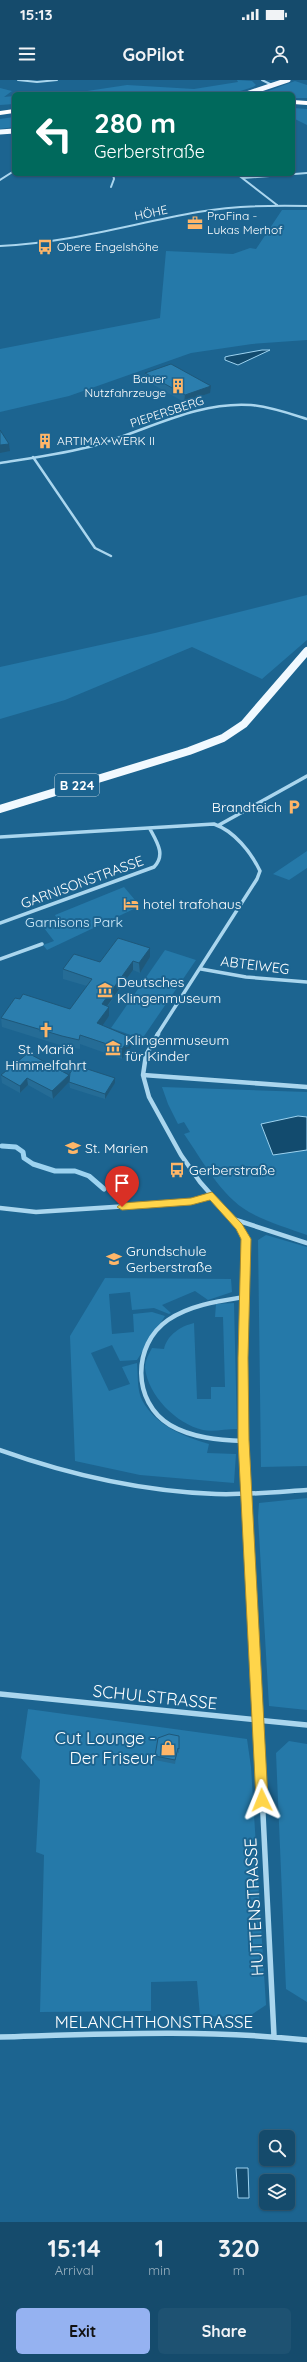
<!DOCTYPE html>
<html lang="en">
<head>
<meta charset="utf-8">
<style>
  :root { --surface:#154b6c; --page:#1e5272; --text:#f1f3f6; --muted:#9db3c2; --line:#34637f; --accent:#95b2f1 }
  body { margin:0; font-family:Quicksand,sans-serif; background:var(--page); color:var(--text); height:100vh; display:flex; flex-direction:column; font-size:15px; white-space:nowrap }
  * { box-sizing:border-box; margin:0 }
  p { font-size:13px; color:var(--muted) }
  .icon { flex:none; width:22px; height:22px; fill:none; stroke:currentColor; stroke-width:2; stroke-linecap:round; stroke-linejoin:round }
  .map { position:relative; height:2142px; overflow:hidden }
  .side { display:flex; flex-direction:column; background:var(--surface); flex:1 }
  .side>* { flex:none }
  .top-card { position:absolute; left:12px; top:12px; width:283px; height:84px; border-radius:6px; box-shadow:0 1px 3px #0004,0 0 0 1px var(--line); background:#00695c; color:#fff; overflow:hidden }
  .buttons { position:absolute; left:259px; top:2050px; display:grid; gap:8px }
  .buttons a { display:grid; place-items:center; width:36px; height:36px; border-radius:6px; background:var(--surface); box-shadow:0 1px 3px #0004,0 0 0 1px var(--line); font-size:20px }
  .pin { position:absolute; display:grid; place-items:center; width:34px; height:34px; color:#fff; margin:-41px -17px; border-radius:50% 50% 50% 0; rotate:-45deg; box-shadow:0 0 4px #0007 }
  .pin .icon { rotate:45deg }
  .me { position:absolute; width:44px; margin:-22px; rotate:358deg; stroke-linejoin:round; filter:drop-shadow(0 0 3px #0008) }
  .turn { display:flex; align-items:center; gap:14px; height:84px; padding:0 16px; font-size:18px }
  .turn .icon { width:52px; height:52px; stroke-width:2.5 }
  .turn b { display:block; font-size:28px; line-height:34px }
  .eta { display:flex; justify-content:space-evenly; align-items:center; height:68px; text-align:center }
  .eta b { font-size:24px; font-weight:800; line-height:28px }
  .button { display:flex; gap:8px; margin-top:auto; padding:8px 16px }
  .button a { flex:1; height:46px; border-radius:6px; background:var(--accent); color:#111; font-size:16px; font-weight:800; line-height:46px; text-align:center }
  .button a+a { background:var(--page); color:var(--text) }
  .status { display:flex; justify-content:space-between; align-items:center; height:28px; padding:0 20px; background:var(--surface); direction:ltr }
  .status svg { height:11px; fill:currentColor }
  header { display:flex; justify-content:space-between; align-items:center; height:52px; padding:0 16px; background:var(--surface); font-size:18px; font-weight:800 }
  .map>svg:first-child { display:block }
  .green { fill:#2579a9 }
  .water { fill:#124b6e; stroke:#9dd3f0 }
  .lines { fill:none; stroke-linecap:round; stroke-linejoin:round }
  .stream { stroke:#9dd3f0; stroke-width:5 }
  .minor-far4 { stroke:#aad6ee; stroke-width:2 }
  .minor-far3 { stroke:#aad6ee; stroke-width:2.5 }
  .minor-far2 { stroke:#aad6ee; stroke-width:3.5 }
  .minor-far1 { stroke:#aad6ee; stroke-width:4.5 }
  .minor { stroke:#aad6ee; stroke-width:5.5 }
  .primary-far1 { stroke:#f1f9ff; stroke-width:5 }
  .primary { stroke:#f1f9ff; stroke-width:8 }
  .motorway { fill:#fff; fill-rule:evenodd }
  .wall { fill:#256c96 }
  .shaded-wall { fill:#1e587a }
  .building { fill:#2b7eae; stroke:#1e587a }
  .route { fill:#ffd54a; stroke:#a68a30 }
  .labels { text-anchor:middle; stroke-width:4; stroke-linejoin:round; paint-order:stroke }
  .far-street-label { font-size:12px; fill:#fff; stroke:#1c6490 }
  .far-poi-label { font-size:12px; fill:#fff; stroke:#1c6490; text-anchor:start }
  .shield { fill:#1c6490; stroke:#bbd0de; stroke-width:1 }
  .shield-label { font-size:13px; font-weight:bold; fill:#fff }
  .poi-label { font-size:14px; fill:#fff; stroke:#1c6490; text-anchor:start }
  .street-label { font-size:14px; fill:#fff; stroke:#1c6490 }
  .park-label { font-size:14px; fill:#d0ebfa; stroke:#1c6490 }
  .near-street-label { font-size:17px; fill:#fff; stroke:#1c6490 }
  .near-poi-label { font-size:17px; fill:#fff; stroke:#1c6490; text-anchor:end }
</style>
</head>
<body>
<div class="status"><b>15:13</b><svg viewBox="0 0 49 12"><path d="M0 12V9h3v3zM5 12V6h3v6zM10 12V3h3v9zM15 12V0h3v12zM26 1h20v11H26zM47 4h2v5h-2z"/></svg></div>
<header><svg class="icon" aria-label="menu" viewBox="0 0 24 24"><path d="M4 6h16M4 12h16M4 18h16"/></svg>GoPilot<svg class="icon" aria-label="person" viewBox="0 0 24 24"><circle cx="12" cy="8" r="4"/><path d="M4 21q1-7 8-7t8 7"/></svg></header>
<div class="map">
<svg width="307" height="2142" viewBox="0 0 307 2142">
  <rect width="100%" height="100%" fill="#1c6490"/>
  <path class="green" d="M237 0 252 1 256 5 253 7 231 14H26L87 11 127 5 194 9 238 2Z
    M295 1 307 5V18H293V14H260Z
    M0 8 12 11 4 17 14 16V24L0 25Z
    M293 28 307 29V45L293 38Z
    M14 37V47L0 49V39Z
    M282 130H307V260L252 264 191 273 69 316 0 332V269L160 238 166 171 233 174 250 168 256 169Z
    M307 515V560L262 599 192 567 65 620 0 639V587L155 553Z
    M307 771V788L289 800 273 794Z
    M124 807 140 826 47 870 43 865 54 861 44 848 60 844 55 835Z
    M165 870 196 880 142 959 111 948Z
    M162 1007 307 1012V1037L298 1036 261 1045 273 1074 307 1070V1155C288 1148 267 1142 249 1132 220 1115 203 1081 184 1054L190 1052 184 1042 178 1044 168 1024Z
    M266 1155 307 1167V1386L261 1387 258 1160Z
    M105 1198 231 1199 232 1212 208 1220 195 1211 162 1225 171 1233 169 1234 154 1228 132 1230 130 1212 109 1214 112 1254 134 1252 133 1234 152 1232 165 1236 137 1280 120 1281 112 1265 91 1273 109 1311 130 1304 122 1287 137 1283C138 1294 137 1311 142 1320 156 1346 183 1356 209 1364L207 1373 236 1374 234 1403 140 1395 75 1381 70 1256Z
    M234 1223 237 1349C226 1349 213 1352 203 1350 176 1344 148 1315 145 1288 145 1280 149 1274 152 1268L164 1269C167 1255 181 1246 194 1243L197 1319H211V1307H225L223 1237H215L216 1224Z
    M307 1418V1630L269 1626 258 1437 259 1423Z
    M28 1629 247 1659 251 1687 266 1925 248 1937 200 1936 197 1901 151 1902V1931L40 1932 44 1775 36 1772 40 1700 21 1678Z
    M289 1661 307 1664V1922L286 1909 276 1673Z"/>
  <path class="water" d="M262 270H270L238 285 225 280V277L229 276Z
    M298 1036 307 1037V1070L273 1075 261 1044Z
    M236 2088H248L249 2118H238Z"/>
  <g class="lines">
    <path class="stream" d="M2 1066 16 1067 23 1072 24 1078 33 1084 55 1091H75L89 1096 104 1109"/>
    <path class="minor-far4" d="M18 0 37 2 57 0
      M262 0 272 5
      M237 94 277 125
      M243 98 307 93
      M0 100 14 91
      M111 107 114 99 113 94
      M0 166C68 163 131 144 198 132 234 126 271 125 307 126"/>
    <path class="minor-far3" d="M33 377 95 468 111 476
      M0 383C32 378 64 374 96 365 146 351 197 321 251 325 271 327 288 333 307 339"/>
    <path class="minor-far2" d="M219 745 307 696
      M0 757 214 744C234 751 251 772 260 791L257 799 157 955
      M0 843 154 787C166 775 157 762 150 749
      M0 879 42 864
      M201 889 246 897 307 902"/>
    <path class="minor-far1" d="M158 954 146 975 143 995 149 1017 181 1075 200 1102 239 1146 247 1164 244 1217V1361L250 1473
      M143 995 307 1007
      M0 1128 36 1132 191 1122 212 1116
      M233 1139 307 1163
      M244 1217C219 1221 190 1225 168 1240 132 1265 132 1322 170 1345 192 1358 219 1360 244 1361
      M0 1370C70 1395 142 1411 216 1414 247 1415 277 1412 307 1410"/>
    <path class="minor" d="M250 1472 274 1956
      M0 1614 307 1645
      M0 1957C103 1954 205 1949 307 1960"/>
    <path class="primary-far1" d="M246 14 288 0
      M0 52 14 51"/>
    <path class="primary" d="M0 729 189 671 223 658 244 644 307 571"/>
    <path class="motorway" d="M293 20 307 21V25L293 24Z
      M14 29V33L0 35V31Z"/>
  </g>
  <path class="wall" d="M145 293 210 313 184 322 145 300Z
    M150 877 140 893 133 890 108 926 109 936 102 945 130 957 131 967 122 979 80 964V969L63 966 2 947 1 938 20 919 70 929 87 906 63 899V889L100 882Z
    M1 995H69V1002L53 1019 28 1005 20 1013 2 1003Z
    M69 1002 115 1003 105 1019 70 1008Z
    M179 1656V1673L177 1672 175 1684 155 1680V1676Z"/>
  <path class="shaded-wall" d="M211 306 210 313 184 322 185 315Z
    M9 364 10 371 0 373V365Z
    M150 868V877L140 893 139 883Z
    M133 881V890L102 933V924Z
    M109 927V936L98 952 97 943Z
    M130 957 131 967 122 979V969Z
    M69 995V1002L53 1019 52 1011Z
    M27 998 28 1005 20 1013V1006Z
    M115 998V1003L105 1019V1014Z"/>
  <path class="building" d="M171 284 211 306 185 315 145 293Z
    M0 350 9 364 0 365Z
    M118 858 150 868 139 883 133 881 102 924 109 927 97 943 130 957 122 969 80 955 79 960 62 956 1 938 15 918 20 919 23 914 70 929 92 899 63 889 74 874 100 882Z
    M28 973 69 995 52 1011 27 998 20 1006 1 995Z
    M75 985 115 998 105 1014 69 1002 70 993Z
    M169 1654 179 1656V1669L178 1668 175 1680 155 1676 158 1658Z"/>
  <path class="route" d="M212 1112 242 1144 251 1159 248 1278 249 1360 268 1720 266 1724 262 1726 258 1724 256 1720 238 1360V1278L241 1159 236 1149 210 1120 191 1125 122 1130 117 1127 122 1123 191 1118Z"/>
  <defs>
    <g id="office-bare" transform="scale(1.2)"><path d="M-6-3h4V-5.5h4V-3h4V5H-6ZM-1-4.5V-3h2v-1.5ZM-6 0V1H6V0Z" fill="#ffb668" stroke="#1c6490" stroke-width="2.5" paint-order="stroke"/></g>
    <g id="bus-bare" transform="scale(1.2)"><path d="M-5-6H5V4H4V6H2V4H-2V6H-4V4H-5ZM-3.5-4V0h7V-4ZM-3.5 1.2v1.5H-2V1.2ZM2 1.2v1.5H3.5V1.2Z" fill="#ffb668" stroke="#1c6490" stroke-width="2.5" paint-order="stroke"/></g>
    <g id="building-bare" transform="scale(1.2)"><path d="M-4-6H4V6H1V3H-1V6H-4ZM-2.5-4.3h1.7v1.8h-1.7ZM.8-4.3h1.7v1.8H.8ZM-2.5-1h1.7V.8h-1.7ZM.8-1h1.7V.8H.8Z" fill="#ffb668" stroke="#1c6490" stroke-width="2.5" paint-order="stroke"/></g>
    <g id="parking-bare" transform="scale(1.2)"><path d="M-3.5-5.5H1a3.5 3.5 0 0 1 0 7H-1V5.5H-3.5ZM-1-3.4V-.6H.8a1.4 1.4 0 0 0 0-2.8Z" fill="#ffb668" stroke="#1c6490" stroke-width="2.5" paint-order="stroke"/></g>
    <g id="hotel-bare" transform="scale(1.2)"><path d="M-6-4.5h1.5V1H6V5H4.5V3h-9V5H-6ZM-4 0a1.8 1.8 0 1 1 3.6 0ZM.5 0V-2.5h3Q6-2.5 6 0Z" fill="#ffb668" stroke="#1c6490" stroke-width="2.5" paint-order="stroke"/></g>
    <g id="museum-bare" transform="scale(1.2)"><path d="M0-6L6-3V-2H-6V-3ZM-5-1h2V3h-2ZM-1-1h2V3h-2ZM3-1h2V3H3ZM-6 4H6V6H-6Z" fill="#ffb668" stroke="#1c6490" stroke-width="2.5" paint-order="stroke"/></g>
    <g id="church-bare" transform="scale(1.2)"><path d="M-1.2-6h2.4v3.5h3.3v2.4h-3.3V6h-2.4V-.1h-3.3v-2.4h3.3Z" fill="#ffb668" stroke="#1c6490" stroke-width="2.5" paint-order="stroke"/></g>
    <g id="school-bare" transform="scale(1.2)"><path d="M0-5L7-2L0 1L-7-2ZM-4 1L0 2.5L4 1V4Q0 6-4 4Z" fill="#ffb668" stroke="#1c6490" stroke-width="2.5" paint-order="stroke"/></g>
    <g id="shop-bare" transform="scale(1.2)"><path d="M-5-2.5h2.3a2.7 3.5 0 0 1 5.4 0H5L5.5 6h-11ZM-1.5-2.5h3a1.5 2.3 0 0 0-3 0Z" fill="#ffb668" stroke="#1c6490" stroke-width="2.5" paint-order="stroke"/></g>
  </defs>
  <g fill-rule="evenodd">
    <use href="#office-bare" x="195" y="143"/>
    <use href="#bus-bare" x="45" y="167"/>
    <use href="#building-bare" x="178" y="306"/>
    <use href="#building-bare" x="45" y="361"/>
    <use href="#parking-bare" x="294" y="727"/>
    <use href="#hotel-bare" x="131" y="824"/>
    <use href="#museum-bare" x="105" y="910"/>
    <use href="#church-bare" x="46" y="950"/>
    <use href="#museum-bare" x="113" y="968"/>
    <use href="#school-bare" x="73" y="1068"/>
    <use href="#bus-bare" x="177" y="1090"/>
    <use href="#school-bare" x="114" y="1179"/>
    <use href="#shop-bare" x="168" y="1668"/>
  </g>
  <g class="labels">
    <g class="far-street-label">
      <text transform="translate(151 133) rotate(-12)" y="4">HÖHE</text>
      <text transform="translate(167 332) rotate(-18)" y="4">PIEPERSBERG</text>
    </g>
    <g class="far-poi-label">
      <text x="207" y="140">ProFina -<tspan x="207" dy="14">Lukas Merhof</tspan></text>
      <text x="57" y="171">Obere Engelshöhe</text>
      <text x="166" y="303" text-anchor="end">Bauer<tspan x="166" dy="14">Nutzfahrzeuge</tspan></text>
      <text x="57" y="365">ARTIMAX WERK II</text>
    </g>
    <rect class="shield" x="55" y="694" width="44" height="22" rx="3"/>
    <g class="shield-label">
      <text x="77" y="710">B 224</text>
    </g>
    <g class="poi-label">
      <text x="282" y="732" text-anchor="end">Brandteich</text>
      <text x="143" y="829">hotel trafohaus</text>
      <text x="117" y="907">Deutsches<tspan x="117" dy="16">Klingenmuseum</tspan></text>
      <text x="125" y="965">Klingenmuseum<tspan x="125" dy="16">für Kinder</tspan></text>
      <text x="46" y="974" text-anchor="middle">St. Mariä<tspan x="46" dy="16">Himmelfahrt</tspan></text>
      <text x="85" y="1073">St. Marien</text>
      <text x="189" y="1095">Gerberstraße</text>
      <text x="126" y="1176">Grundschule<tspan x="126" dy="16">Gerberstraße</tspan></text>
    </g>
    <g class="street-label">
      <text transform="translate(82 802) rotate(-20)" y="5">GARNISONSTRASSE</text>
      <text transform="translate(255 885) rotate(7)" y="5">ABTEIWEG</text>
    </g>
    <g class="park-label">
      <text x="74" y="847">Garnisons Park</text>
    </g>
    <g class="near-street-label">
      <text transform="translate(155 1617) rotate(6)" y="6">SCHULSTRASSE</text>
      <text transform="translate(254 1827) rotate(-93)" y="6">HUTTENSTRASSE</text>
      <text x="154" y="1948">MELANCHTHONSTRASSE</text>
    </g>
    <g class="near-poi-label">
      <text x="156" y="1664">Cut Lounge -<tspan x="156" dy="20">Der Friseur</tspan></text>
    </g>
  </g>
</svg>
<div class="buttons">
<a><svg class="icon" aria-label="search" viewBox="0 0 24 24"><circle cx="10" cy="10" r="6"/><path d="M15 15l6 6"/></svg></a>
<a><svg class="icon" aria-label="layers" viewBox="0 0 24 24"><path d="M12 4l9 5-9 5-9-5zM3 14l9 5 9-5"/></svg></a>
</div>
<div class="pin" style="left:122px;top:1127px;background:#d93025"><svg class="icon" aria-label="arrive" viewBox="0 0 24 24"><path d="M6 21V4h12l-3 4 3 4H6"/></svg></div>
<svg class="me" style="left:262px;top:1720px" viewBox="-20 -20 40 40"><path d="M0-17L14 15 0 8-14 15z" fill="#ffd54a" stroke="#fff" stroke-width="4"/></svg>
<div class="top-card">
<div class="turn"><svg class="icon" aria-label="left" viewBox="0 0 24 24"><path d="M17 20v-9H6M10 6l-5 5 5 5"/></svg><div><b>280 m</b>Gerberstraße</div></div>
</div>
</div>
<section class="side">
<div class="eta">
<div><b>15:14</b><p>Arrival</p></div>
<div><b>1</b><p>min</p></div>
<div><b>320</b><p>m</p></div>
</div>
<div class="button"><a>Exit</a><a>Share</a></div>
</section>
</body>
</html>
